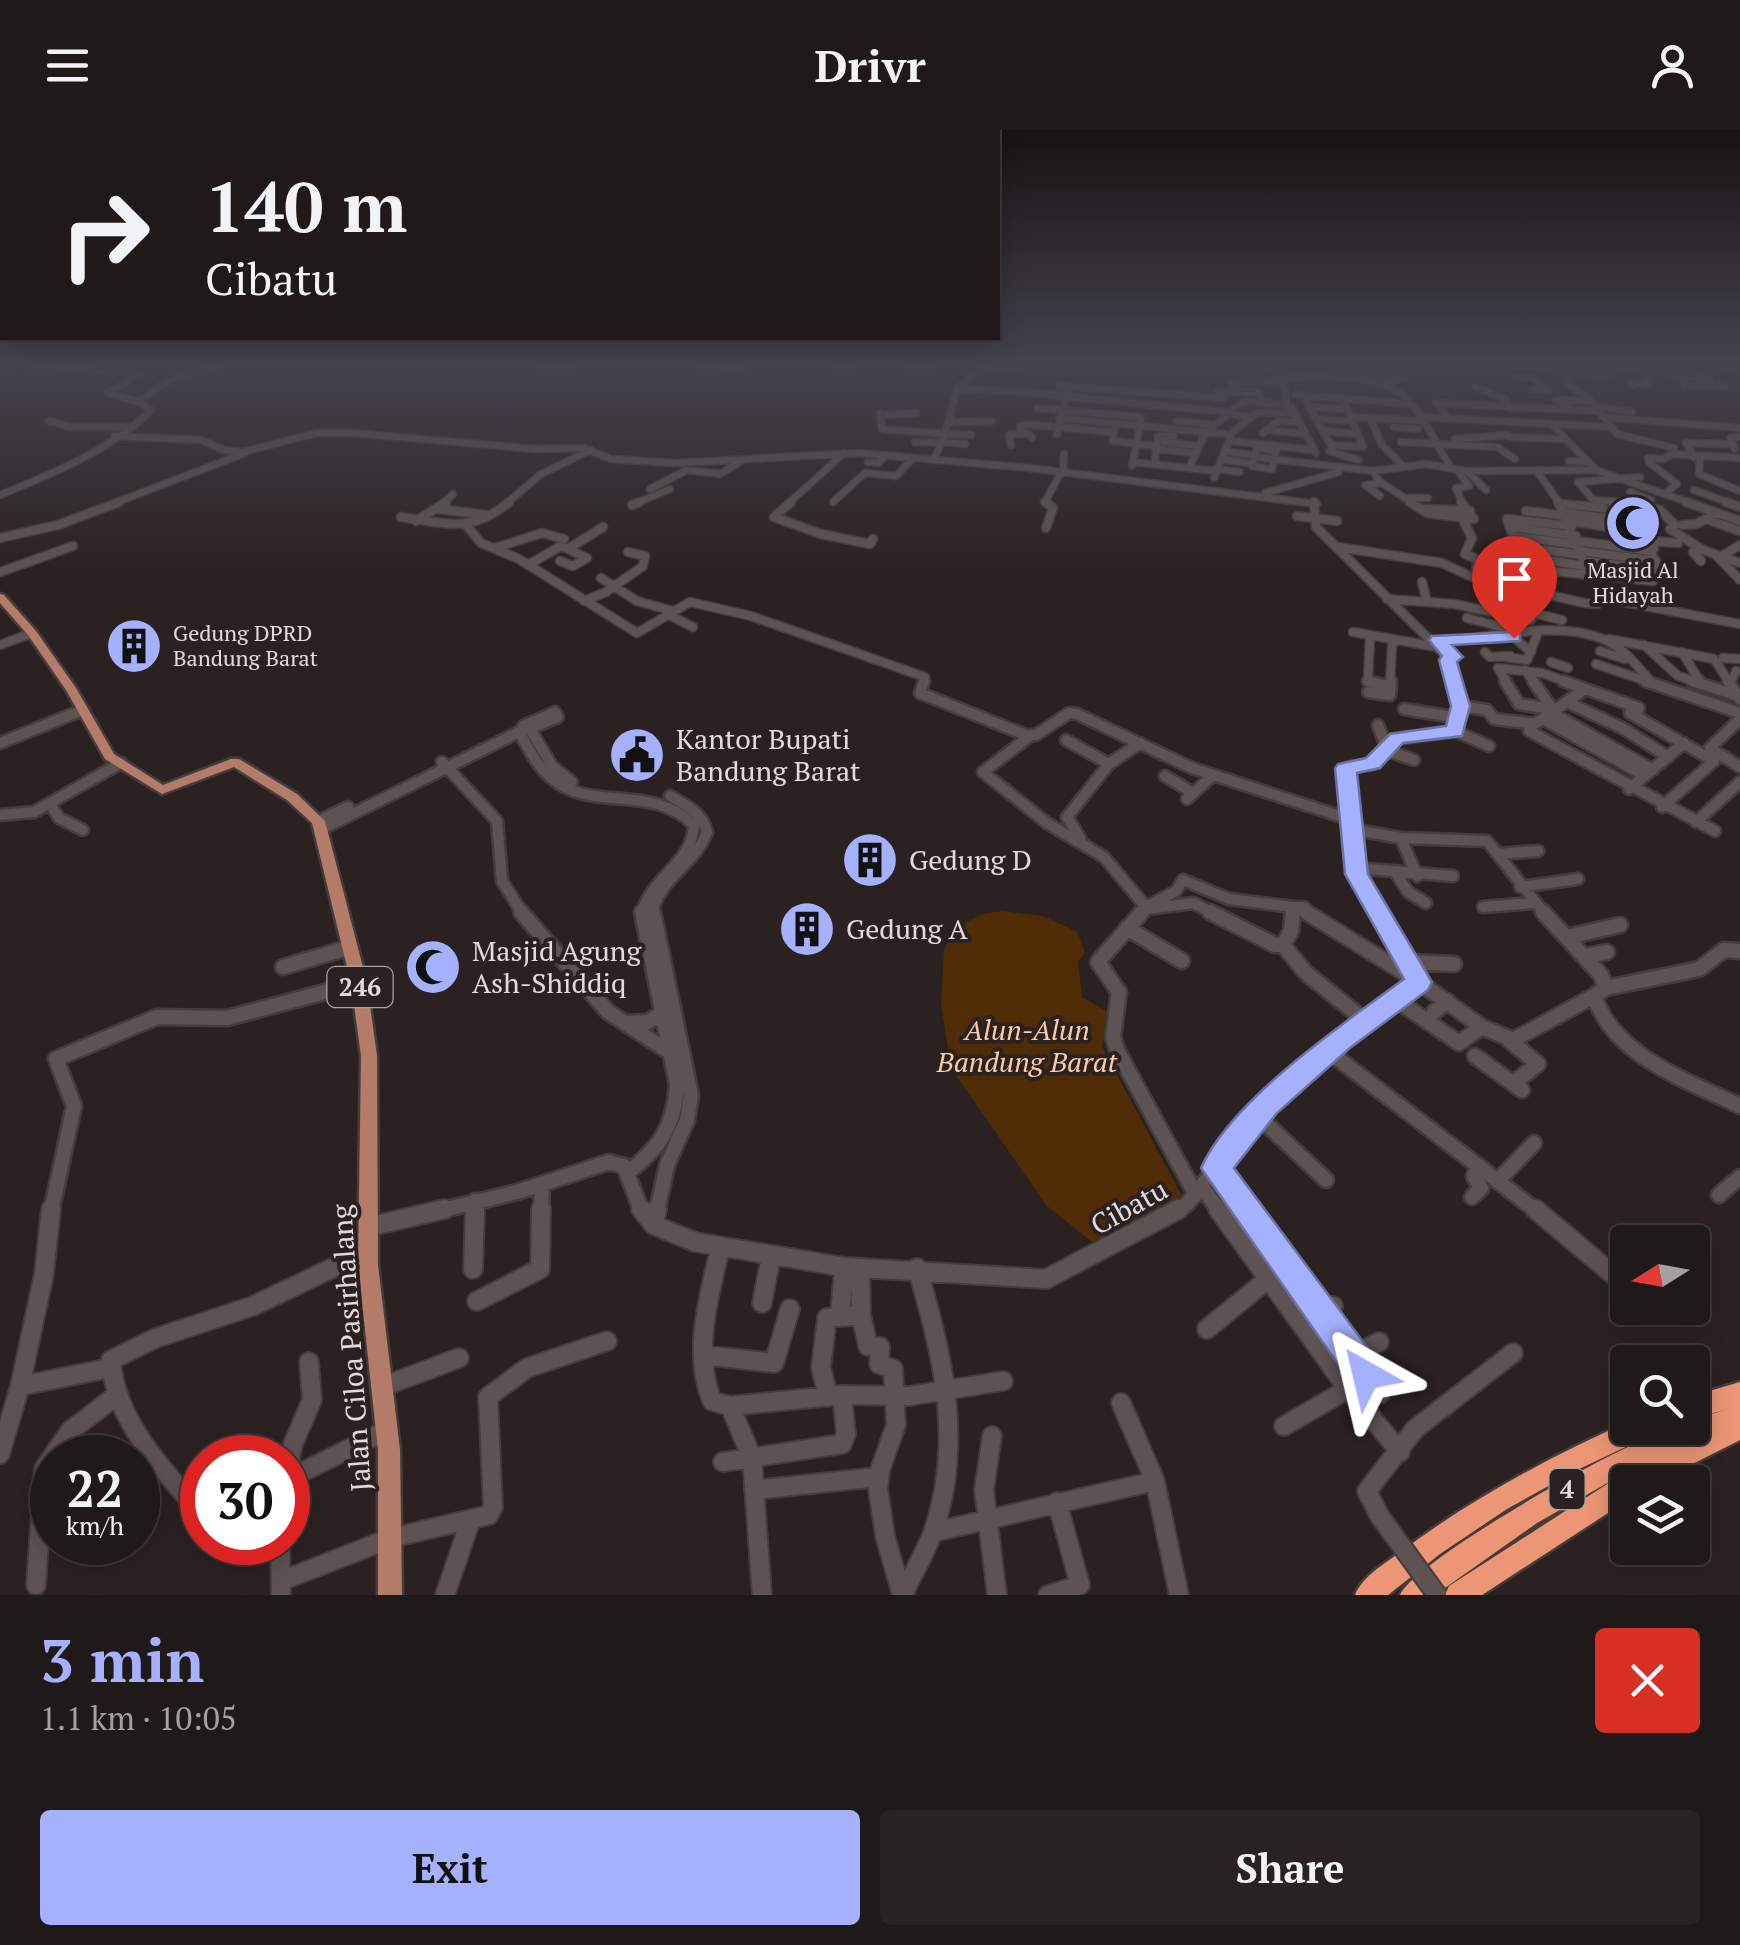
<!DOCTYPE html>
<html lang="en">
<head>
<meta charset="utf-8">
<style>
  :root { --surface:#201919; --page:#282222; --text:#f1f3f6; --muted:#a2a0a2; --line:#3d3838; --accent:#a5b1fc }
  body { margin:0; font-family:"PT Serif",serif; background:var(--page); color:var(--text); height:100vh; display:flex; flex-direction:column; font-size:38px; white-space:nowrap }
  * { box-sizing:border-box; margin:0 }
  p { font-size:32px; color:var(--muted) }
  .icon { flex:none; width:55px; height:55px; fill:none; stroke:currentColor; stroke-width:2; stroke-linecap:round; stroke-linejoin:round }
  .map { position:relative; height:1465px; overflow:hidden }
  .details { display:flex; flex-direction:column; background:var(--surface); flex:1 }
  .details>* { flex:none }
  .top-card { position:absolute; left:0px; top:0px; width:1000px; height:210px; box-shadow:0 5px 25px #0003,0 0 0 2px var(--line); background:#201919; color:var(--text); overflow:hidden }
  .needle { width:65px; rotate:259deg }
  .tools { position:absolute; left:1610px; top:1095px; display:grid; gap:20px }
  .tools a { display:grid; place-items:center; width:100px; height:100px; border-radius:10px; background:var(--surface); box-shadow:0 5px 25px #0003,0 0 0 2px var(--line); font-size:50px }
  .speed { position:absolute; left:30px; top:1305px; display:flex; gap:20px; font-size:50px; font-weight:700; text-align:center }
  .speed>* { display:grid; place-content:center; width:130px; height:130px; border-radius:50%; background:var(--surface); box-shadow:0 5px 25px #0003,0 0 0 2px var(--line); line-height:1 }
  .speed small { font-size:25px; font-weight:400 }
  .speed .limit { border:15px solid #d22; background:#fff; color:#111 }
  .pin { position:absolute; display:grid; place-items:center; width:85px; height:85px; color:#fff; margin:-102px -42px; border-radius:50% 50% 50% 0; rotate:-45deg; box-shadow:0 0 10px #0007 }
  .pin .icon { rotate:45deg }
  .me { position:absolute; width:110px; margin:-55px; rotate:323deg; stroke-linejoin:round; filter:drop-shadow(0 0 8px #0008) }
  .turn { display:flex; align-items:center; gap:35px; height:210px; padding:0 40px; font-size:45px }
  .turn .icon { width:130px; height:130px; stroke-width:2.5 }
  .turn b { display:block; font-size:70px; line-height:85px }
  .round { display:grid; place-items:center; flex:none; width:105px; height:105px; border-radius:10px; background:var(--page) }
  .headline { display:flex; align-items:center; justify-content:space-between; height:170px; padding:0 40px }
  h1 { font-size:60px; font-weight:800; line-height:75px; color:var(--accent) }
  .primary-button { display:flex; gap:20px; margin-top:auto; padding:20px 40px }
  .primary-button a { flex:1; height:115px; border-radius:10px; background:var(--accent); color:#111; font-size:40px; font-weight:800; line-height:115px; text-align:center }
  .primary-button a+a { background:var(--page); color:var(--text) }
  header { display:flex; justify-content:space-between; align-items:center; height:130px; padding:0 40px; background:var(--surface); font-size:45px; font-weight:800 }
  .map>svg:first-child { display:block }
  .green { fill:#4f2c06 }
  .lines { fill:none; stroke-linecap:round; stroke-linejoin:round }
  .minor-far4-casing { stroke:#453d3c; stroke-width:9 }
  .minor-far3-casing { stroke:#453d3c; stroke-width:11 }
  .minor-far2-casing { stroke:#453d3c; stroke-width:15 }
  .minor-far1-casing { stroke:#453d3c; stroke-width:19 }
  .minor-casing { stroke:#453d3c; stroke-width:22 }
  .major-casing { stroke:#453d3c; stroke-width:5 }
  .highway-casing { stroke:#453d3c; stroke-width:5 }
  .minor-far4 { stroke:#5e5352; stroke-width:6 }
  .minor-far3 { stroke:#5e5352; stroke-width:8 }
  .minor-far2 { stroke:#5e5352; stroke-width:10 }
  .minor-far1 { stroke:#5e5352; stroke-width:14 }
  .minor { stroke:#5e5352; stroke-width:18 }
  .major { fill:#b37b68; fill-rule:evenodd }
  .highway { fill:#ec9676; fill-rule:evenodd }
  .minor-bridge-casing { stroke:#453d3c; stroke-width:22; stroke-linecap:butt }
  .minor-bridge { stroke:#5e5352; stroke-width:18 }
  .route { fill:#a5b1fc; stroke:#6b73a4; stroke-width:2.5 }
  .labels { text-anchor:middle; stroke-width:8; stroke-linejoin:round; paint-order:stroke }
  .far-poi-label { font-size:22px; fill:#e2dbdb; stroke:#2b2121 }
  .shield { fill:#2b2121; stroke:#aba3a3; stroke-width:2.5 }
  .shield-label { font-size:25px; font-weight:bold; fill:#e2dbdb }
  .poi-label { font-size:28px; fill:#e2dbdb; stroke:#2b2121; text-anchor:start }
  .park-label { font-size:28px; font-style:italic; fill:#fbcca2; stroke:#2b2121 }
  .street-label { font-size:28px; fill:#e2dbdb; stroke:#2b2121 }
</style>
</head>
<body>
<header><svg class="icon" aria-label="menu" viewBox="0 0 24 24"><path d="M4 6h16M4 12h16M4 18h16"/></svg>Drivr<svg class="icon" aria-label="person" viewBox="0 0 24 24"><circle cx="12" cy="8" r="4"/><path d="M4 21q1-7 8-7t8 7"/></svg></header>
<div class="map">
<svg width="1740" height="1465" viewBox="0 0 1740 1465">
  <rect width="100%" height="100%" fill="#2b2121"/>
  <path class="green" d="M1002 781 1043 786 1077 802 1085 822 1078 832 1082 867 1107 882 1102 917 1182 1066 1160 1082 1092 1112 1046 1075 951 938 941 874 944 820 955 798 983 784Z"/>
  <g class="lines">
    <g class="minor-far4-casing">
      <path id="minor-far4" d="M30 234 137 244 108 263 139 272
        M539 234H574
        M699 234 740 238 744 234
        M836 234H855
        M903 234H933
        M1272 234 1286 260V279
        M1328 234 1331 238 1363 239
        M1564 234 1569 254 1591 271 1617 304 1674 318
        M1578 234 1595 236
        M1615 234 1711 250
        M1724 234 1740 239
        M1510 235 1566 240
        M1567 242 1604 245 1609 244 1607 240
        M1680 242 1685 255 1704 256 1700 247
        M1515 247 1532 248 1548 259 1531 260
        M1281 248C1321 247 1382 239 1411 273 1426 291 1437 315 1449 335
        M1376 252 1405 249
        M1703 254 1725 257
        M1634 255 1631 252 1648 254 1641 234
        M1059 256 1224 268
        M1476 257 1505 269 1511 278
        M957 258 1038 263
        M1217 261 1259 263 1261 272
        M1236 262 1232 253 1282 250
        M1033 263 1226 282 1251 288
        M1296 265 1411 274
        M1303 265 1332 317
        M1570 274 1556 270 1591 271
        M1309 277 1347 279
        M1596 277 1632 282
        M1037 278 1141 287
        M1292 278 1316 323
        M880 283 882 299 945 304 934 330
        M881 285 916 283
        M1350 287 1422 291
        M1420 287 1610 297
        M1603 287 1740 298
        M1059 288 1226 304
        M1370 288 1382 315
        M1316 289 1352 291
        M1449 289 1437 273 1598 281
        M49 291 71 297H129
        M1177 291 1214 295
        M948 292 992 291
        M1553 296 1596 340 1693 374
        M1394 297 1418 299
        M1114 299 1113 311 1156 316
        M1267 300 1306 304
        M1323 301 1357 304
        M1233 302 1258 282 1296 284
        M1023 303 1020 296 1033 295 1114 302
        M1263 303 1279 291 1300 292
        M1057 304 1067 261
        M971 305 945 304 957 258 984 237 1012 239 1025 234
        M114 306 201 310 224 320 243 322 317 303H352L535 319 583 318 611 329 676 333 858 323 1030 338 1317 374
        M1510 307 1564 309
        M1455 309 1508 305
        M1229 311 1314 320
        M915 312 941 313
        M942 312 965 314
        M1164 312 1199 316
        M1401 312 1497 317 1515 329
        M1011 315 1009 305 1028 303 1032 308
        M1331 315 1363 317 1342 267
        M1257 318 1276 321 1272 339 1252 336Z
        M1156 319 1196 323
        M1386 319 1403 336
        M1735 319 1730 308 1740 307
        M1225 321 1249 325
        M1329 321 1359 330
        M1255 327 1373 341 1426 334 1467 341 1596 340
        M1694 327 1686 313 1730 314
        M1700 327 1699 344 1740 361
        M1221 329 1247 333
        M1155 331 1158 306H1173
        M1569 331 1589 332
        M868 332 878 333 886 325
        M1133 332 1215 341
        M1649 332 1648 328 1663 329 1672 324 1740 328
        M1649 332 1677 354 1664 364
        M1132 336 1141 290
        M1189 338 1206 302 1244 271 1287 275
        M1216 339 1240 342
        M1536 340 1560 374
        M1373 341 1379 351 1414 374
        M1458 341 1469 356 1456 358 1463 374
        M1467 341 1486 360
        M1063 342 1064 324
        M1214 348 1231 306
        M1578 352 1593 370 1645 374
        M1578 352 1640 347
        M650 359 687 340 720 344 741 331
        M1694 360 1733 374
        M1630 362 1651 370
        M1265 363 1339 342
        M0 365C52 344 111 320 151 280L139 272 165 252 221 234
        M1380 366 1365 355 1382 353
        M1404 368H1428
        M833 372 865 343 896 346 913 328
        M112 374 245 323
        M443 374 453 364
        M506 374 541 344 591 320
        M634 374 670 359
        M788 374 844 323
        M1048 374 1045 372 1061 342"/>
    </g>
    <g class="minor-far3-casing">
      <path id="minor-far3" d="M791 372 774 387 821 404 870 414 873 409
        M1045 372 1053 378 1046 398
        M1314 372 1316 397 1443 523 1456 553
        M1410 372 1427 383 1474 389 1461 372
        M1558 372 1586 438
        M1612 372 1626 388
        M1627 372 1660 380 1675 395 1670 399 1703 420 1740 433
        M1686 372 1740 391
        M1726 372 1740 377
        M1561 374 1603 378
        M632 375 640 372
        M439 379 487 385
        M1425 379 1470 381
        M1526 381 1568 386
        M1566 383 1613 389
        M1297 386 1337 391
        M401 387C445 393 472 404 509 372
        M1706 389 1740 401
        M1463 390 1472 408 1465 424 1478 430 1476 439
        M416 391 446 372
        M1571 391 1646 403 1654 418 1651 422
        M1682 395 1696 394 1718 383
        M467 396 481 413 519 429 637 503 690 472 751 486 925 547 923 553
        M1572 396 1507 389 1519 426 1585 436
        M1511 397 1576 406
        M1513 406 1579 415
        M0 408 58 395 119 372
        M1577 411 1650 421 1660 440 1584 431
        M1651 411 1678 413
        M1516 416 1582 425
        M1338 417 1442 433 1472 447 1584 473 1598 474 1603 468 1740 494
        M495 418 542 403 564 409
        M1581 421 1656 431
        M1715 424 1740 450
        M1722 426 1740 415
        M560 431 573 436 587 428 568 419 603 397
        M1701 431 1693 422 1703 420
        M528 435 559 417 568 418
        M1522 438 1653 451
        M1476 439 1493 444
        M0 442 73 416
        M601 448 637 471 673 481
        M1422 452 1427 472
        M1387 469 1454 474 1531 490 1536 470
        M584 471 606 462 643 436 645 426 628 422
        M1533 483 1562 490
        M667 484 693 497
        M1467 488 1502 497 1531 522
        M1353 502 1437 517
        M1370 506 1368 551 1376 553
        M1609 509 1714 529 1730 553
        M1440 512C1490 508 1557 489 1605 510 1624 518 1638 537 1651 552
        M0 515 32 503
        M1644 515 1678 546 1700 553
        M1600 521 1625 529
        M1485 522 1490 527 1510 526
        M1682 522 1701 553
        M1506 527 1527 530 1537 505
        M1723 528 1740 529
        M1551 532 1568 538
        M1596 534 1652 553
        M1525 540 1534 553
        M1732 550 1736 541
        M1390 553 1392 515 1397 510
        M1507 553 1498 538 1542 543 1570 553"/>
    </g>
    <g class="minor-far2-casing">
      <path id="minor-far2" d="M924 551 920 563 1026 605H1036L1069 583 1077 584 1192 638 1352 690
        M1368 551 1391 557
        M1505 551 1519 574 1557 580
        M1533 551 1551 577
        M1563 551 1639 578 1635 585
        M1645 551 1740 583
        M1692 551 1739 566
        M1699 551 1701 554
        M1728 551 1740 569
        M1368 562 1390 565 1391 551
        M1567 572 1624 599 1668 627
        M1461 576 1487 580 1494 589 1535 594 1585 559
        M1404 579 1459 588
        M1552 583 1653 640
        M1630 583 1714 631 1662 677
        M1543 589 1645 646
        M1740 589 1710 618 1740 637
        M527 594 552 636 572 652
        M1533 594 1529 601 1715 701
        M1378 595 1385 614 1392 617
        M523 596 555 582 558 587 524 601
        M1455 601 1489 616
        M1030 606 983 642 1047 693 1104 727 1146 777 1140 784
        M1066 610 1109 634
        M0 613 83 580
        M1388 621 1414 630
        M442 632 497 691 502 751 523 784
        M1165 646 1193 663
        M1629 659 1684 613
        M1187 669 1212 646
        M50 674 59 688 83 700
        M0 685 34 682 121 633
        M318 691 348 677
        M1696 692 1740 652
        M322 699 519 602C528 617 536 635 550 647 591 684 650 652 694 695 692 735 649 748 642 784
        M1351 699 1401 708 1487 711 1545 784
        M1080 708 1067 687 1109 634 1140 613
        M1401 708 1417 746
        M1497 724 1538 721
        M1355 738 1453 746
        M1396 743 1408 762 1426 773
        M1520 757 1578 749
        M1146 777 1176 761 1183 750 1229 769 1293 777
        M1483 777 1534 773
        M1147 779 1193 773 1215 784
        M652 784C658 749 695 735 707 702 702 682 687 676 670 666
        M1292 784 1293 777H1304L1308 784
        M1380 784 1357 744 1346 638 1373 634 1395 609 1455 601 1459 571 1456 551"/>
    </g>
    <g class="minor-far1-casing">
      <path id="minor-far1" d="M521 782 608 882 671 923
        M653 782 691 965 687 990 667 1035 657 1082
        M1142 782 1098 832 1119 862 1113 907 1117 920 1196 1065
        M1210 782 1275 815H1283L1291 801 1293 782
        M1306 782 1419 852 1482 897 1459 913 1405 876
        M1543 782 1601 845 1606 858
        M1127 798 1182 831
        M1567 807 1620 795
        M1283 815 1306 843 1368 893
        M1740 821 1724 820 1699 839 1606 858 1594 866C1615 927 1686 950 1740 976
        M1586 826 1607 822
        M1407 832 1454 834
        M283 837 351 817
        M1434 882 1447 871
        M626 893 648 892 668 879
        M1482 897 1513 910 1594 866
        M1509 910 1538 934 1514 953
        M1328 921 1538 1082
        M1475 926 1522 960
        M1257 985 1326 1050
        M1216 1038 1248 1082
        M627 1043C660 1018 674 997 677 955L642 782
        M1498 1051 1534 1013
        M1202 1057 1220 1082
        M1719 1065 1740 1047
        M1472 1067 1481 1058 1474 1046 1478 1035
        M51 1082 74 976 56 929 157 887 227 888 359 853
        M434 1082 517 1062 609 1032 624 1036 642 1082
        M475 1082V1071
        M541 1082 542 1054
        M1175 1082 1187 1074 1267 974 1340 910 1419 852 1379 782"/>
    </g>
    <g class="minor-casing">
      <path id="minor" d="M51 1079 44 1144 20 1256 110 1238
        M641 1079 654 1095 695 1112 844 1137 1046 1149 1179 1079
        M1218 1079 1348 1259 1400 1322
        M1246 1079 1380 1264
        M1535 1079 1628 1157
        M654 1095 657 1079
        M368 1097 445 1079
        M720 1118C709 1167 692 1223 712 1271L730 1276 842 1265 909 1266 1003 1251
        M860 1138 861 1185 868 1216 880 1217 879 1234 893 1239 896 1295 880 1340 878 1359 885 1406 902 1465
        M473 1139 475 1079
        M477 1171 540 1139 541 1079
        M762 1173 771 1127
        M1651 1178 1658 1183
        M1320 1185 1333 1176
        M840 1186 844 1137
        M1207 1199 1267 1150
        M703 1225 774 1233 790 1179
        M1352 1226 1379 1212
        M384 1256 459 1228
        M828 1267 821 1237 827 1188 861 1185
        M1121 1273 1155 1351 1179 1465
        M730 1276 752 1328 762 1465
        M1284 1296 1348 1259
        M992 1306 984 1360 997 1465
        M0 1324 20 1256
        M723 1332 842 1314 846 1304 842 1265
        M288 1339 293 1314 312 1270 309 1232
        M288 1349 387 1300
        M754 1360 878 1347
        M202 1384C164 1342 114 1289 111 1230L156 1208 253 1176 368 1121
        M1379 1385 1367 1361 1415 1299 1513 1223
        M934 1402 1155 1351
        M280 1412 281 1465
        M281 1451 391 1408 489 1385 493 1377 488 1267 527 1238 607 1211
        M36 1455 44 1339 70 1301 117 1265
        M445 1465 471 1389
        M903 1465C912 1444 925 1424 933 1402 964 1314 943 1224 917 1138
        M1048 1465 1080 1455 1057 1372"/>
    </g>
    <g class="major-casing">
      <path id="major" d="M0 464 4 465 36 501 76 558 114 624 163 655 231 629H239L297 664 325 691 367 853 377 926 378 1135 400 1320 402 1465H378V1320L358 1135 361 926 351 853 312 693 287 670 234 637 162 664 105 629 66 560 28 505 0 473Z"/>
    </g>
    <g class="highway-casing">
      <path id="highway" d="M1740 1252V1310L1657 1352H1628V1370L1482 1465H1445L1449 1456 1618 1347 1537 1393 1435 1465H1400C1414 1431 1635 1304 1677 1298 1682 1297 1687 1298 1692 1298V1291L1727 1279 1692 1290V1266Z
        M1628 1292V1298H1653L1649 1306 1577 1340 1507 1379 1440 1424 1388 1465H1355C1362 1447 1384 1434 1399 1423 1470 1370 1547 1328 1628 1292Z"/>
    </g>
    <use href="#minor-far4" class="minor-far4"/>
    <use href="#minor-far3" class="minor-far3"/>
    <use href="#minor-far2" class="minor-far2"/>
    <use href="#minor-far1" class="minor-far1"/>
    <use href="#minor" class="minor"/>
    <use href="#major" class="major"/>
    <use href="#highway" class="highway"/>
    <g class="minor-bridge-casing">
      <path id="minor-bridge" d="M1379 1385 1437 1465"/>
    </g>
    <use href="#minor-bridge" class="minor-bridge"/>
  </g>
  <linearGradient id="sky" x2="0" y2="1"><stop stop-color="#181212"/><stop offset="0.53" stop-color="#44434e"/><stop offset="1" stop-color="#44434e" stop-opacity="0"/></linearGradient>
  <rect width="1740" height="440" fill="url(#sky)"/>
  <path class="route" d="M1514 502 1520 504V511L1452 515 1463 527 1457 532 1470 576 1462 606 1403 613 1380 638 1357 643 1368 744 1432 852 1428 860 1350 918 1277 983 1234 1038 1379 1233 1384 1245 1379 1257 1366 1262 1354 1257 1201 1038C1231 970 1344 893 1404 849L1345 744 1335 638 1338 634 1366 628 1390 604 1446 596 1451 576 1439 530 1442 526 1429 510 1432 506Z"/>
  <defs>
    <g id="mosque-disc" transform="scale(2.875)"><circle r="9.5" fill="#a5b1fc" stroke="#2b2121"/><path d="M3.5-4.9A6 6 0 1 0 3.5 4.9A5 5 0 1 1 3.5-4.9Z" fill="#111"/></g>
    <g id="building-disc" transform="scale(2.875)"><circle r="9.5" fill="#a5b1fc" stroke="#2b2121"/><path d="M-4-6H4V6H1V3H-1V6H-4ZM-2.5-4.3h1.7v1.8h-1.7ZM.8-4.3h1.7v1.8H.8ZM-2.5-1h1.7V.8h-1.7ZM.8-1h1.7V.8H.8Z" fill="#111"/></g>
    <g id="civic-disc" transform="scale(2.875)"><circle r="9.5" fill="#a5b1fc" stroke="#2b2121"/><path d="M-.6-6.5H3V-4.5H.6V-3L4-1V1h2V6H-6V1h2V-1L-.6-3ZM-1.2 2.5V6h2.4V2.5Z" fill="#111"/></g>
  </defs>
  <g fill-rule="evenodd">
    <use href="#mosque-disc" x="1633" y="393"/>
    <use href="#building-disc" x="134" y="516"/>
    <use href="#civic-disc" x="637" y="625"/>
    <use href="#building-disc" x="870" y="730"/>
    <use href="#building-disc" x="807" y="799"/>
    <use href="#mosque-disc" x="433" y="837"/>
  </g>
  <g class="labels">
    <g class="far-poi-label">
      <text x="1633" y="448">Masjid Al<tspan x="1633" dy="25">Hidayah</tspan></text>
      <text x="173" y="511" text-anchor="start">Gedung DPRD<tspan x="173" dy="25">Bandung Barat</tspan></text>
    </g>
    <g class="shield">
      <rect x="327.5" y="837" width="65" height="40" rx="8"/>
      <rect x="1549.5" y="1339" width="35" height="40" rx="8"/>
    </g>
    <g class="shield-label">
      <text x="360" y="866">246</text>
      <text x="1567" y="1368">4</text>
    </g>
    <g class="poi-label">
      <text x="676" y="619">Kantor Bupati<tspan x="676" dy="32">Bandung Barat</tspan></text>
      <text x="909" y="740">Gedung D</text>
      <text x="846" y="809">Gedung A</text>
      <text x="472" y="831">Masjid Agung<tspan x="472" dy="32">Ash-Shiddiq</tspan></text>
    </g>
    <g class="park-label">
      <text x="1027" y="910">Alun-Alun<tspan x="1027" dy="32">Bandung Barat</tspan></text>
    </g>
    <g class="street-label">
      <text transform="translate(1129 1077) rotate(-29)" y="10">Cibatu</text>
      <text transform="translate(351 1218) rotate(-94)" y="10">Jalan Ciloa Pasirhalang</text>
    </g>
  </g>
</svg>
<div class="tools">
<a><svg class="needle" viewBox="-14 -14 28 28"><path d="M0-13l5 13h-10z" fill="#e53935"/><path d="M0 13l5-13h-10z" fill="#a2a0a2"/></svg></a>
<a><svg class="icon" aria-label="search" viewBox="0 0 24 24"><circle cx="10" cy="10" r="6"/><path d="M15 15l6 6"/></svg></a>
<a><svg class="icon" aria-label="layers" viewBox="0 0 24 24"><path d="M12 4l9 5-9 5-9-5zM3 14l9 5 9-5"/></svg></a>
</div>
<div class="speed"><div>22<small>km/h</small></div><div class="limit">30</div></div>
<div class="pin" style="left:1514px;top:508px;background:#d93025"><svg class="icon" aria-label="arrive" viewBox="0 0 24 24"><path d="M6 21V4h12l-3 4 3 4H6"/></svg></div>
<svg class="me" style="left:1366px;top:1245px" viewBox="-20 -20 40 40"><path d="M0-17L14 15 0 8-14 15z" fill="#a5b1fc" stroke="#fff" stroke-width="4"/></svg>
<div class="top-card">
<div class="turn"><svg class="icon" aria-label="right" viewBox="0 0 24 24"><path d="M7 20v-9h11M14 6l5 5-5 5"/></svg><div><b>140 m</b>Cibatu</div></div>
</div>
</div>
<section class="details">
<div class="headline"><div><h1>3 min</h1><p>1.1 km · 10:05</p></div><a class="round" style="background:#d93025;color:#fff"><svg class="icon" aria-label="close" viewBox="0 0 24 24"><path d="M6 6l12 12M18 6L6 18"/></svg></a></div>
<div class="primary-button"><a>Exit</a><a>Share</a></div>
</section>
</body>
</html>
